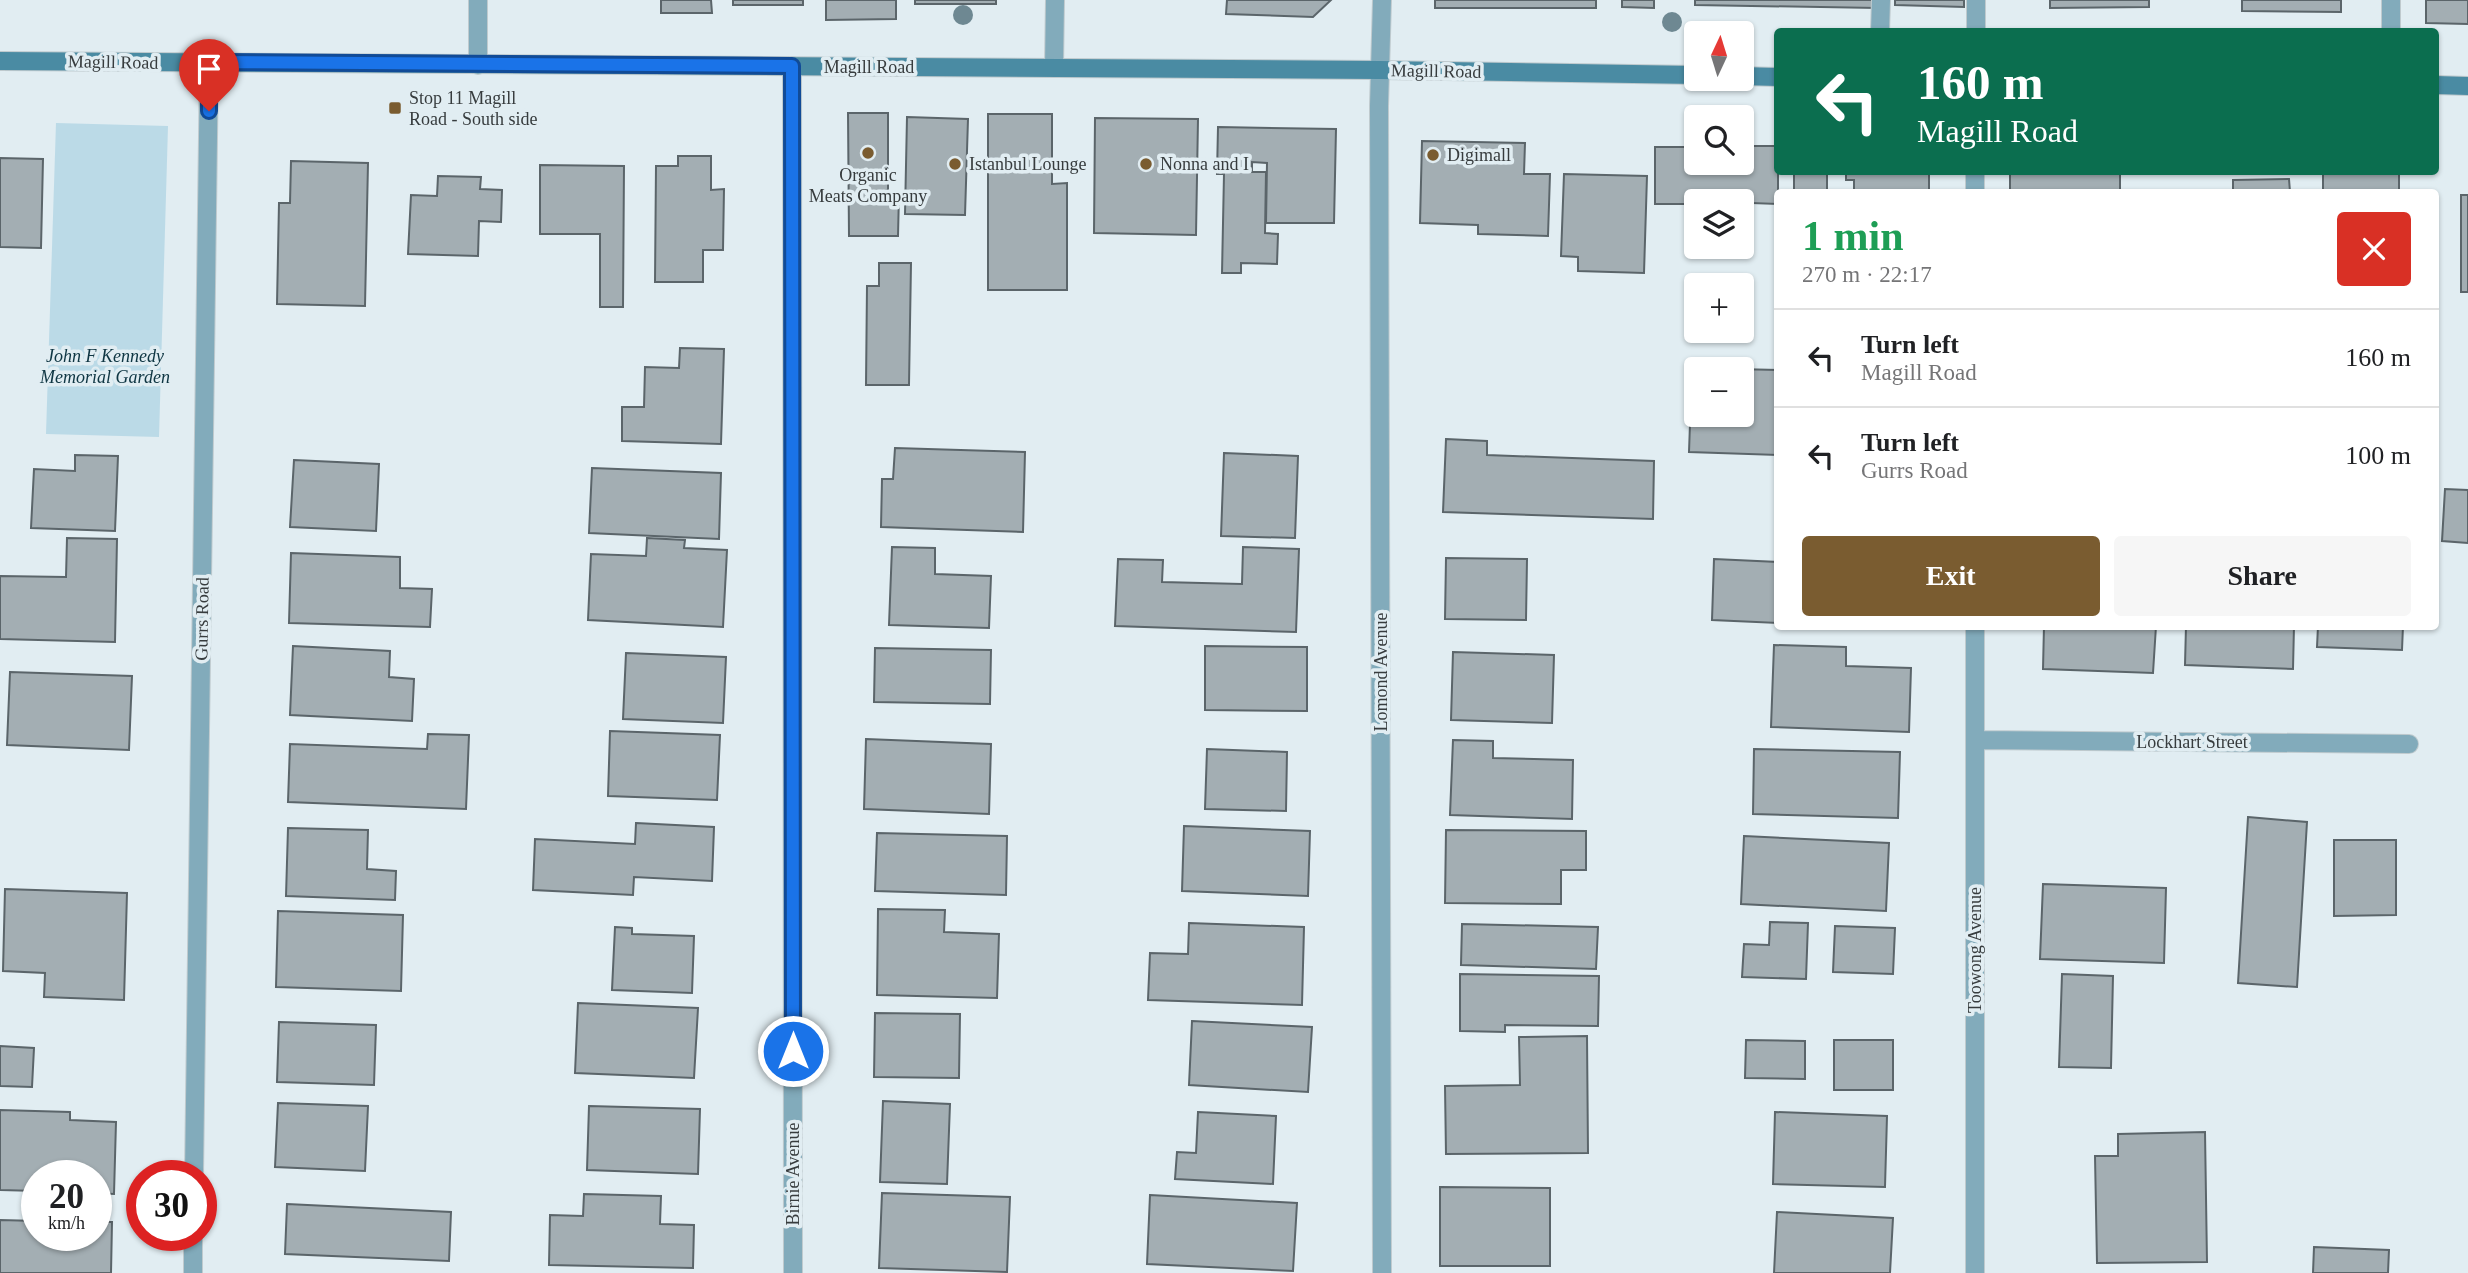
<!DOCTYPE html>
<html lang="en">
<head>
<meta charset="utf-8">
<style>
  :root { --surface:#fff; --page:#f6f6f6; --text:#202124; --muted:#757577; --line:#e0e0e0; --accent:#7a5c30 }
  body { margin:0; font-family:Georgia,serif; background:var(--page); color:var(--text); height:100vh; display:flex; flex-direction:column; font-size:26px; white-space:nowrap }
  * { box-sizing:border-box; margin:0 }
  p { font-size:23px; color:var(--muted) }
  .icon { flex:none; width:38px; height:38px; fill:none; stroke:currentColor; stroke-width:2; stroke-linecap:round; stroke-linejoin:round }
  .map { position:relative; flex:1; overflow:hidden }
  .side { position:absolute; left:1774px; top:189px; width:665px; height:441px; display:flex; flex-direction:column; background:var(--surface); border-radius:7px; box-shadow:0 2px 5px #0004 }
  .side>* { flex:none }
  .guide { position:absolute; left:1774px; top:28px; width:665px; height:147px; border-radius:7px; box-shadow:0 2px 5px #0004; background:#0b6e4f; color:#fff; overflow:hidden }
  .needle { width:46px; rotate:4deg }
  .buttons { position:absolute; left:1684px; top:21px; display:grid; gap:14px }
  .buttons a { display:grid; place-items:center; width:70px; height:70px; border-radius:7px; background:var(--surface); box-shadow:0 2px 5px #0004; font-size:35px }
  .speed { position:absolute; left:21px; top:1160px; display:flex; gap:14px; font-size:35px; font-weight:700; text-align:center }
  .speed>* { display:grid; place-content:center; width:91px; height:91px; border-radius:50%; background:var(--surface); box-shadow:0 2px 5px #0004; line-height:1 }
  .speed small { font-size:18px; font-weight:400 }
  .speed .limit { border:10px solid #d22; background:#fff; color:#111 }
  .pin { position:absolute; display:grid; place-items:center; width:60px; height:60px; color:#fff; margin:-72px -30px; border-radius:50% 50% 50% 0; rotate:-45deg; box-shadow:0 0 7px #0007 }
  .pin .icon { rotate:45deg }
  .me { position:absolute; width:77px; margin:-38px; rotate:0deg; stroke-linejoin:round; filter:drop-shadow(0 0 5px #0008) }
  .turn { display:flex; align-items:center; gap:24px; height:147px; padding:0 28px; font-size:32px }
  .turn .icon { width:91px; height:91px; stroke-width:2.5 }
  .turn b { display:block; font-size:49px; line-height:60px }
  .round { display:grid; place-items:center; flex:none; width:74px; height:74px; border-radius:7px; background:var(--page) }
  .head { display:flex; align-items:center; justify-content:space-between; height:119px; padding:0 28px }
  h1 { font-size:42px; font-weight:600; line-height:52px; color:#1e9e55 }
  .action { display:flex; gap:14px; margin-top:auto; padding:14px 28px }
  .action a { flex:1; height:80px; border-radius:7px; background:var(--accent); color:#fff; font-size:28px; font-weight:600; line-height:80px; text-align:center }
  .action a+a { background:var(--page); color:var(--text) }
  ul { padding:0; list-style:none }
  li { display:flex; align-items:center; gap:21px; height:98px; padding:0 28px; border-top:2px solid var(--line) }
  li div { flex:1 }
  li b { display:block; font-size:26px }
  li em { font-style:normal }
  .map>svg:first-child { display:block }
  .green { fill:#bbdae7 }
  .building { fill:#a3aeb3; stroke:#5b656a; stroke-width:2; fill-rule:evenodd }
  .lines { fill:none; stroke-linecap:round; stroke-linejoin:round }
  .service-casing { stroke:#bfcace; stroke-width:20 }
  .minor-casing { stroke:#bfcace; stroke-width:20 }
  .secondary-casing { stroke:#bfcace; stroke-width:20 }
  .service { stroke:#82abbb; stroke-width:18 }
  .minor { stroke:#82abbb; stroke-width:18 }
  .secondary { stroke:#4a8ba3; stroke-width:18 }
  .tree { fill:#6e8892 }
  .route-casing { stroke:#114b97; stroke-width:18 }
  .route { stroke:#1a73e8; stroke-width:12 }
  .poi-dot { fill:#7a5c30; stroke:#e1edf2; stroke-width:2.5 }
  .labels { text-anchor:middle; stroke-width:7; stroke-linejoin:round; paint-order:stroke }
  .street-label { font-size:18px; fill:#373c3e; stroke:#e1edf2 }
  .poi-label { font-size:18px; fill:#373c3e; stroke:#e1edf2; text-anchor:start }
  .park-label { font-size:18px; font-style:italic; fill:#0f3643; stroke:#e1edf2 }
</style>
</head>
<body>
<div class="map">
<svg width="2468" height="1273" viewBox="0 0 2468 1273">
  <rect width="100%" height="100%" fill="#e1edf2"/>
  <path class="green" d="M56 123 168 126 159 437 46 434Z"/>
  <path class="building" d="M661 0H711L712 13H661Z
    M733 0H803V5H733Z
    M826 0H896V19L826 20Z
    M915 0H996V4H915Z
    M1227 0H1331L1313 17 1226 14Z
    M1435 0H1596V8H1435Z
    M1622 0H1654V8L1622 7Z
    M1695 0H1878L1877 8 1695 5Z
    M1895 0H1964V7L1895 5Z
    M2050 0H2149V7L2050 8Z
    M2242 0H2341V12L2242 11Z
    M2426 0H2468V24L2426 23Z
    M848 113H888V194L899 193 898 236H849Z
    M988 114H1052V184L1067 183V290H988Z
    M907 117 968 119 965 215 905 214Z
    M1095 118 1198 119 1196 235 1094 233Z
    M1218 127 1336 129 1334 223H1266L1267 163 1252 162V172H1266L1265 233 1278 234 1277 264 1241 263V273H1222L1224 174H1217Z
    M1422 141 1525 143 1524 174H1550L1548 236 1478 234V225L1420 223Z
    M1741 146H1778V204L1696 201V204H1655V147H1696V163H1741Z
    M678 156H711V190L724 189 723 250H703V282H655L656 166H678Z
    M0 158 43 159 41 248 0 247Z
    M291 161 368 163 365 306 277 304 279 203H290Z
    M540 165 624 166 623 307H600V234H540Z
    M1794 172H1827V192H1794Z
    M1846 172H1929V192H1854V180H1846Z
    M2010 172H2120V192H2010Z
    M2323 173H2399V192H2323Z
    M1564 174 1647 176 1644 273 1578 271V257L1561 256Z
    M438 176 481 177 480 189 502 190 501 222 479 221 478 256 408 254 411 195 437 196Z
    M2289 179 2290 192H2233V180Z
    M2461 195H2468V292H2461Z
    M879 263H911L909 385H866L867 286H879Z
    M680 348 724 349 721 444 622 441V407H644L645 367 679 368Z
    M1692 368 1778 370V455L1689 452ZM1696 369H1741V415H1696Z
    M1446 439 1487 441V455L1654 461 1653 519 1443 512Z
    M895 448 1025 452 1023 532 881 527 882 479H893Z
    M1224 453 1298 456 1295 538 1221 536Z
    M75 455 118 456 115 531 31 528 34 469 75 471Z
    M294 460 379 464 376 531 290 527Z
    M592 468 721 473 719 539 589 533Z
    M2445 489 2468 490V543L2442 541Z
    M67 538 117 539 115 642 0 639V576L66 577Z
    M647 538 685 540 684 548 727 550 723 627 588 620 591 554 646 556Z
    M892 547 935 548V574L991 576 989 628 889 625Z
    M1243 547 1299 549 1296 632 1115 626 1118 559 1163 560 1162 582 1242 584Z
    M291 553 400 557V588L432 589 430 627 289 623Z
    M1446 558 1527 559 1526 620 1445 619Z
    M1714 559 1778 562V623L1712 620Z
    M2044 626H2156L2153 673 2043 669Z
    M2186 626H2294L2293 669 2185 665Z
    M2318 626H2403L2402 650 2317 647Z
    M1774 645 1846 647V666L1911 668 1909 732 1771 727Z
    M293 646 390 651 389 677 414 679 412 721 290 715Z
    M1205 646 1307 647V711L1205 710Z
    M875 648 991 650 990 704 874 702Z
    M1453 652 1554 655 1552 723 1451 720Z
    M626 653 726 657 723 723 623 719Z
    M10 672 132 676 129 750 7 745Z
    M610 731 720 735 717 800 608 796Z
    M428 734 469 735 466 809 288 802 290 744 427 749Z
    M866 739 991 744 989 814 864 809Z
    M1453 740 1493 741V758L1573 760 1572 819 1450 815Z
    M1207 749 1287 752 1286 811 1205 809Z
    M1754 749 1900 752 1898 818 1753 814Z
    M2248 817 2307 822 2297 987 2238 983Z
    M636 823 714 827 712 881 634 877 633 895 533 890 535 839 635 844Z
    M1184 826 1310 831 1308 896 1182 891Z
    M288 828 368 830 367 869 396 871 395 900 286 896Z
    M1446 830 1586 831V870H1561V904L1445 903Z
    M877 833 1007 836 1006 895 875 891Z
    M1744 836 1889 843 1886 911 1741 904Z
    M2334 840H2396V915L2334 916Z
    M2043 884 2166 888 2164 963 2040 959Z
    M5 889 127 893 124 1000 44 997 45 973 3 971Z
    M878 909 945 910 944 932 999 934 997 998 877 995Z
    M278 911 403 915 401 991 276 987Z
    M1770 922 1808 923 1806 979 1742 977 1744 944 1769 945Z
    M1189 923 1304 927 1302 1005 1148 1000 1150 953 1188 954Z
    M1462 924 1598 927 1596 969 1461 965Z
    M1835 926 1895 928 1893 974 1833 972Z
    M615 927 632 928V934L694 936 692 993 612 990Z
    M1460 974 1599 976 1598 1026 1505 1025V1032L1460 1031Z
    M2062 974 2113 976 2111 1068 2059 1067Z
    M578 1003 698 1008 694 1078 575 1073Z
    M875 1013 960 1014 959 1078 874 1077Z
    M1192 1021 1312 1027 1308 1092 1189 1085Z
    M279 1022 376 1025 374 1085 277 1082Z
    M1587 1036 1588 1153 1446 1154 1445 1086 1520 1085 1519 1037Z
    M1746 1040 1805 1041V1079L1745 1078Z
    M1834 1040H1893V1090H1834Z
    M0 1046 34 1048 32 1087 0 1086Z
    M883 1101 950 1104 947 1184 880 1182Z
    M278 1103 368 1106 365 1171 275 1167Z
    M589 1106 700 1109 698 1174 587 1170Z
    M0 1110 70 1112V1120L116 1122 114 1194 96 1193V1176H37V1191L0 1190Z
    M1198 1112 1276 1116 1273 1184 1175 1179 1177 1152 1196 1153Z
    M1775 1112 1887 1116 1885 1187 1773 1184Z
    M2205 1132 2207 1262 2097 1263 2095 1156H2118V1134Z
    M1440 1187 1550 1188V1266H1440Z
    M882 1193 1010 1197 1007 1272 879 1268Z
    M584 1194 661 1196 660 1224 694 1225 693 1268 549 1265 550 1215 583 1216Z
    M1150 1195 1297 1203 1293 1271 1147 1264Z
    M287 1204 451 1212 449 1261 285 1254Z
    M1777 1212 1893 1218 1890 1273H1774Z
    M0 1220 37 1221V1236H96V1222H112L111 1273H0Z
    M2314 1247 2389 1250 2388 1273H2313Z"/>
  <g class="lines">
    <g class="service-casing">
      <path id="service" d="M1880 32 1881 0
        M1976 32V0"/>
    </g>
    <g class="minor-casing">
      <path id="minor" d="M1382 0 1379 106 1382 1273
        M2391 32V0
        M478 65V0
        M792 66 793 1273
        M1054 68 1055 0
        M1975 172V192
        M1975 740 2409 744
        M194 1176 209 63
        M193 1273V1236
        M1975 1273V626"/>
    </g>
    <g class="secondary-casing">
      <path id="secondary" d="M0 61 1380 70 1696 75
        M1741 76 1778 77
        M2436 85 2468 86"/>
    </g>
    <use href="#service" class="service"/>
    <use href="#minor" class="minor"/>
    <use href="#secondary" class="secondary"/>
  </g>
  <g class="tree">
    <circle cx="963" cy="15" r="10"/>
    <circle cx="1672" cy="22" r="10"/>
  </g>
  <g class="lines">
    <g class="route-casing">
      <path id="route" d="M209 111V62L792 66 793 1051"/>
    </g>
    <use href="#route" class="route"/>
  </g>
  <g class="poi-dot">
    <rect x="388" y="101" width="14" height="14" rx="3.5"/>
    <circle cx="868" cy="153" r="7"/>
    <circle cx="1433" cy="155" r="7"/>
    <circle cx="955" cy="164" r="7"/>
    <circle cx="1146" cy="164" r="7"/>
  </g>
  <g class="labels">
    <g class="street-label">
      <text transform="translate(113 62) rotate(1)" y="6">Magill Road</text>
      <text x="869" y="73">Magill Road</text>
      <text transform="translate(1436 71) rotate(1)" y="6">Magill Road</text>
      <text transform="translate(202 619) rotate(-89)" y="6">Gurrs Road</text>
      <text transform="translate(1381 672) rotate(-90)" y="6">Lomond Avenue</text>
      <text x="2192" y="748">Lockhart Street</text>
      <text transform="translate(1975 950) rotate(-90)" y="6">Toowong Avenue</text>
      <text transform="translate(793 1174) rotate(-90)" y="6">Birnie Avenue</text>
    </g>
    <g class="poi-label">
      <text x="409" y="104">Stop 11 Magill<tspan x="409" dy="21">Road - South side</tspan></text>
      <text x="1447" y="161">Digimall</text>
      <text x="969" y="170">Istanbul Lounge</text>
      <text x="1160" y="170">Nonna and I</text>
      <text x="868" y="181" text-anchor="middle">Organic<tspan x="868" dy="21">Meats Company</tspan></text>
    </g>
    <g class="park-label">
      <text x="105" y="362">John F Kennedy<tspan x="105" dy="21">Memorial Garden</tspan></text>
    </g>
  </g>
</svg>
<div class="buttons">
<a><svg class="needle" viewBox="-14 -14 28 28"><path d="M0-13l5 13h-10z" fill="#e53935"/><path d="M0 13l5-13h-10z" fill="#757577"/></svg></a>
<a><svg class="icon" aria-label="search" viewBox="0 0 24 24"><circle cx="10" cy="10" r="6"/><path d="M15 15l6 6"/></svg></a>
<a><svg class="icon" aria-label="layers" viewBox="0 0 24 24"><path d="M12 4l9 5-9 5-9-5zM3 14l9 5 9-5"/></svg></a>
<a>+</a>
<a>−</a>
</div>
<div class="speed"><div>20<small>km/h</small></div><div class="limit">30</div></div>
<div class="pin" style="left:209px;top:111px;background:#d93025"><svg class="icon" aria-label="arrive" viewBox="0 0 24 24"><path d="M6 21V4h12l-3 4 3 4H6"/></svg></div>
<svg class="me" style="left:793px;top:1051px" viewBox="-20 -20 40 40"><circle r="17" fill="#1a73e8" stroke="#fff" stroke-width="3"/><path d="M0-11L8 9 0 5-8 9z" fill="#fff"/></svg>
<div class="guide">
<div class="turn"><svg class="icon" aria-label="left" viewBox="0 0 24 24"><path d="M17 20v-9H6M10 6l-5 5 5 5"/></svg><div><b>160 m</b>Magill Road</div></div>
</div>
<section class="side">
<div class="head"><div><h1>1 min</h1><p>270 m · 22:17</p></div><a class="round" style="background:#d93025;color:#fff"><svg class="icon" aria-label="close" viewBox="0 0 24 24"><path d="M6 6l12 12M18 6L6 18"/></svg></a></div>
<ul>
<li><svg class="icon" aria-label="left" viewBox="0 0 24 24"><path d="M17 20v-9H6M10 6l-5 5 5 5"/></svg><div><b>Turn left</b><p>Magill Road</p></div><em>160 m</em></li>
<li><svg class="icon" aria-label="left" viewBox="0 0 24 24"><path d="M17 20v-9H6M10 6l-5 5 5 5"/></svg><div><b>Turn left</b><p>Gurrs Road</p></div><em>100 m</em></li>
</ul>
<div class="action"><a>Exit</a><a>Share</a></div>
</section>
</div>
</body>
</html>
